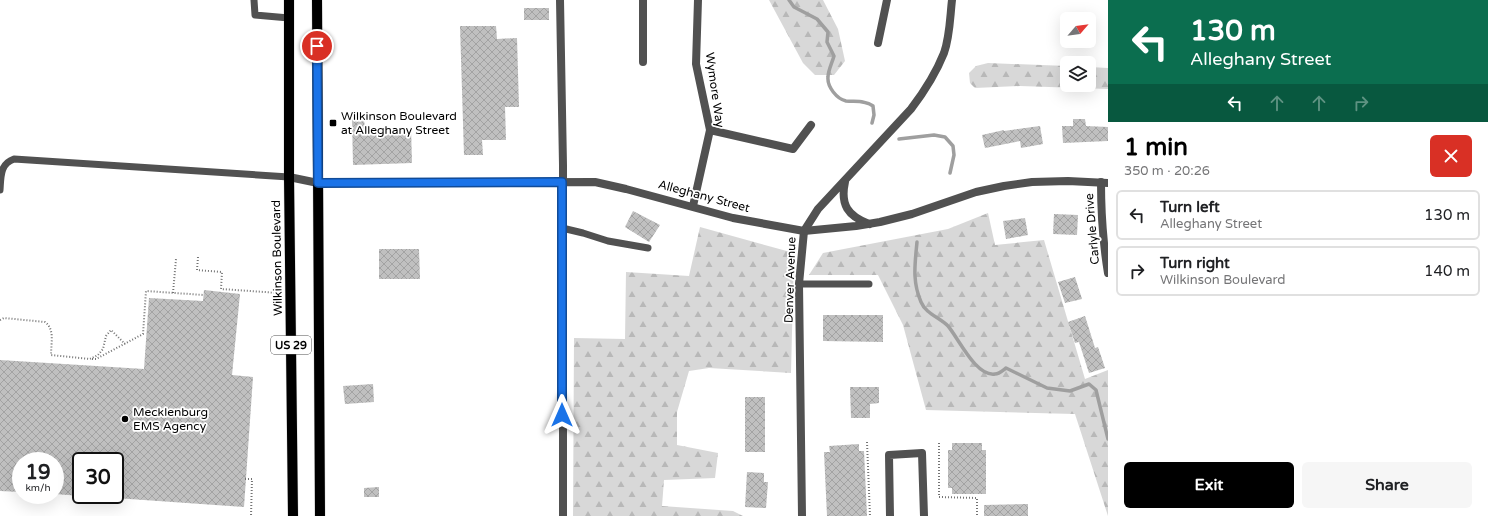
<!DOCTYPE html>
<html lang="en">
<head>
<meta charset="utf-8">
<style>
  :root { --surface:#fff; --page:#f6f6f6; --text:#202124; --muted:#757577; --line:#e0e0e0; --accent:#000 }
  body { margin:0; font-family:"Varela Round",sans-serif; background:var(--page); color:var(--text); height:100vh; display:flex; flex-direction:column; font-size:15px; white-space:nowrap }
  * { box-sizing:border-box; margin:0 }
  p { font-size:13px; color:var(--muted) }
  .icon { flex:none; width:22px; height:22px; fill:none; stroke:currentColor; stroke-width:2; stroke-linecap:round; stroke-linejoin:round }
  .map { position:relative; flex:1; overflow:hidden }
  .details { display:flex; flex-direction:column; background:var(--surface); width:380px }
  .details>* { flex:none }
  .banner { background:#0b6e4f; color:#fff; overflow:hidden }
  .needle { width:26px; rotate:62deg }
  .fabs { position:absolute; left:1060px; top:12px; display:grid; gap:8px }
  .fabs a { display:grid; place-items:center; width:36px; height:36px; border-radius:6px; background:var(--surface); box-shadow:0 4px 16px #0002; font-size:20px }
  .speed { position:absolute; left:12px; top:452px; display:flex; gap:8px; font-size:20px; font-weight:700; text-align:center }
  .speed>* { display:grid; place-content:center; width:52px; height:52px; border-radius:50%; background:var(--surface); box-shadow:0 4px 16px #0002; line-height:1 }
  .speed small { font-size:10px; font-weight:400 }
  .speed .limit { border:2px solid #111; border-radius:6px; background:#fff; color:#111 }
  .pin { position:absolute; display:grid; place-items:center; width:34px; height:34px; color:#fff; margin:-17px; border:2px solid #fff; border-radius:50%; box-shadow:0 1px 4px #0007 }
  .me { position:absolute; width:44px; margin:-22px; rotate:0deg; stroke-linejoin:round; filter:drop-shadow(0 0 3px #0008) }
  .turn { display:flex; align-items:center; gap:14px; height:84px; padding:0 16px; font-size:18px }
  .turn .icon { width:52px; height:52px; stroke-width:2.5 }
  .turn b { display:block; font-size:28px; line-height:34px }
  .lanes { display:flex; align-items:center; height:38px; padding:0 16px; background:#0003; justify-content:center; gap:20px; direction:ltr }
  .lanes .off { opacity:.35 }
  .round { display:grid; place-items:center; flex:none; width:42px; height:42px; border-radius:6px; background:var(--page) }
  .summary { display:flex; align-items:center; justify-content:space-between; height:68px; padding:0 16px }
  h1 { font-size:24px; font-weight:700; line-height:30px; color:var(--accent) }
  .cta { display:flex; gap:8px; margin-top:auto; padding:8px 16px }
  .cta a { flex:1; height:46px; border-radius:6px; background:var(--accent); color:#fff; font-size:16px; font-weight:700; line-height:46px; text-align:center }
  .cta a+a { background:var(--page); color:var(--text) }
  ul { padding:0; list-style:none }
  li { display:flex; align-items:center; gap:12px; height:50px; margin:0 8px 6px; padding:0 8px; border:2px solid var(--line); border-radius:6px }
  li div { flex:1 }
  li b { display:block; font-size:15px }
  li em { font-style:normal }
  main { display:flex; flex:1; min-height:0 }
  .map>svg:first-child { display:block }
  .forest { fill:url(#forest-firs) }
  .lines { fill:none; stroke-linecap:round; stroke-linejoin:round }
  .stream { stroke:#9f9f9f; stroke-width:3.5 }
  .building { fill:url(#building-cross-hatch) }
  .primary-casing { stroke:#dbdbdb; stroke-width:11 }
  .path { stroke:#737373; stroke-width:2; stroke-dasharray:1 2; stroke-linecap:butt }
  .service { stroke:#515151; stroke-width:7 }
  .minor { stroke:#515151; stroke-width:8 }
  .tertiary { stroke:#515151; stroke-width:8 }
  .primary { stroke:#000; stroke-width:10 }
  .route-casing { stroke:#114b97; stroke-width:10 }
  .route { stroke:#1a73e8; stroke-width:7 }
  .poi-dot { fill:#000; stroke:#fff; stroke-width:1.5 }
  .labels { text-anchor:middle; stroke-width:3.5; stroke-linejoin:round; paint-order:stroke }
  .shield { fill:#fff; stroke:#4c4c4c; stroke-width:1 }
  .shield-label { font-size:11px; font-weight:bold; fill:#000 }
  .street-label { font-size:12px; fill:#000; stroke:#fff }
  .poi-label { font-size:12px; fill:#000; stroke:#fff; text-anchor:start }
</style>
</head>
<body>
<main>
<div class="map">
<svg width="1108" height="516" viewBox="0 0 1108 516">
  <defs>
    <pattern id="forest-firs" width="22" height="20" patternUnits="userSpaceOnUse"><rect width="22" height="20" fill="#d8d8d8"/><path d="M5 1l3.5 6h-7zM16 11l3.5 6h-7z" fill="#b8b8b8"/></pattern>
    <pattern id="building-cross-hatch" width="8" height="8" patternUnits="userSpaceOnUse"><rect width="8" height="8" fill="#c0c0c0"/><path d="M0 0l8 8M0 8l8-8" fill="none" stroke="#a3a3a3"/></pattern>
  </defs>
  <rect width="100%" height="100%" fill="#fff"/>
  <path class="forest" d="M769 0H823L838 29 845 61 834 75H815L803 63Z
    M988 63 1067 66V85H1089V67L1108 68V89L1020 86 975 88 970 83 969 73 976 66Z
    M988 213 995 245 1044 240 1085 379 1108 370V516L1075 414 926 410 903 325 878 275H809L823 253 948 229Z
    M700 227 794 253 791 373 709 368 689 371 677 412V445L718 453 715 478 664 480 662 506 733 511 743 516H573L574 338 625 339 626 272 689 276Z"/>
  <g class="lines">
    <path class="stream" d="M789 0 794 7 817 19 828 32 827 42 834 56C832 63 828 71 828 77 827 87 837 99 846 101 855 102 865 100 873 106L874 115 872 123
      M899 139 934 135 945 137 953 146 954 155 950 173
      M917 242C915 264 912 281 921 302 926 314 939 317 948 326 959 339 976 377 995 374 999 374 1002 371 1006 368L1047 388 1070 391 1089 384 1096 390 1108 439"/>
  </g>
  <path class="building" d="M524 8H549V20H524Z
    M460 26H496L497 39 517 38 519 107H505L506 140H482L483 155H464Z
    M352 119H364L365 129 411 128 412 163 353 165Z
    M1073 119H1085L1086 126 1108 127V141L1063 143 1062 126H1073Z
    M1040 126 1043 144 1021 148 1020 141 985 148 982 135 1004 130V131Z
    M633 211 660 225 649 242 625 227Z
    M1054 214 1078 215 1077 235 1053 234Z
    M1025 218 1028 235 1006 239 1003 221Z
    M379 249H419L420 279H379Z
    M1075 277 1082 299 1065 303 1058 282Z
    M204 290 240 294 232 375 253 377 244 507 115 498V461H81V496L55 494V461H21V492L0 491V360L144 369 149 298 203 301Z
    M823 315H883V342L823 341Z
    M1085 316 1095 348 1098 347 1105 368 1089 373 1079 342 1075 343 1068 322Z
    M373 384 374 402 345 404 343 386Z
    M850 387H879V403L870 404V418H851Z
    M745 397H765V452H745Z
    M952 443H982V450H986V494H952V488H948V450H952Z
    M859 444V451H864L867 516H827L824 452H830L829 446Z
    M747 472 764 473V482H768L766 508 745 507Z
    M379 487V497H364V488Z
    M1028 504V516H984V505Z"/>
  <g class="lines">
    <g class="primary-casing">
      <path id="primary" d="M289 0V177L293 516
        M317 0 320 516"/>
    </g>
    <path class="path" d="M198 257 197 270 222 272 221 289 279 293
      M173 293 176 259
      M0 320 4 318 45 322C55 329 51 344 51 355L90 359 98 355 103 349 106 336 111 330 125 344
      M92 359H96L143 334 146 291 204 295
      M867 442 870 516
      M939 443V497L977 498V516
      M245 479H252L251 516"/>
    <path class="service" d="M254 0 255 15 289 18
      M0 190C1 176 0 164 14 159L289 177
      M562 228 583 233 608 241 648 248
      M799 284H869"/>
    <path class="minor" d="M560 0 563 165V516
      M643 0V62
      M878 43 887 0
      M710 130 793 149 811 125
      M845 182C840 205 848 216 869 224
      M1101 182C1101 213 1103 243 1108 273
      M693 206 710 130 696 64 698 0
      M802 516 799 284 804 231 818 209 911 109C924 92 936 73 944 53 950 36 950 17 952 0
      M890 516 889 455 922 453 924 516"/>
    <path class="tertiary" d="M289 177 318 183 595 182 626 189 733 218 804 231 856 226 880 222 912 214 976 192 1004 186 1032 182 1068 181 1108 183"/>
    <use href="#primary" class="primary"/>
  </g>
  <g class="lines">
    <g class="route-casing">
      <path id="route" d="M317 46 318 183 562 182V415"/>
    </g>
    <use href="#route" class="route"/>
  </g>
  <g class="poi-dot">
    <rect x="329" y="119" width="8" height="8" rx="2"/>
    <circle cx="125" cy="419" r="4"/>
  </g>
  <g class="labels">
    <rect class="shield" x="271" y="336" width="40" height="18" rx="3"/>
    <g class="shield-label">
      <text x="291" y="349">US 29</text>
    </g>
    <g class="street-label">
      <text transform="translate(715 90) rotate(82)" y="4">Wymore Way</text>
      <text transform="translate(704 196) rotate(15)" y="4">Alleghany Street</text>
      <text transform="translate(1092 229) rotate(-95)" y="4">Carlyle Drive</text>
      <text transform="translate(277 258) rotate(-91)" y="4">Wilkinson Boulevard</text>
      <text transform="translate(790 280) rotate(-88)" y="4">Denver Avenue</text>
    </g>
    <g class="poi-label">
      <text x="341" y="120">Wilkinson Boulevard<tspan x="341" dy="14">at Alleghany Street</tspan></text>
      <text x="133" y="416">Mecklenburg<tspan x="133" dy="14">EMS Agency</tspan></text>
    </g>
  </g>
</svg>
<div class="fabs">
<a><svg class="needle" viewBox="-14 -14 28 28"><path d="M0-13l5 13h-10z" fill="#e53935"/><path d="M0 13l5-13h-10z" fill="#757577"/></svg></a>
<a><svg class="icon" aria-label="layers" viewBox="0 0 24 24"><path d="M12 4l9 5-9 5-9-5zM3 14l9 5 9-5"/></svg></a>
</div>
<div class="speed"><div>19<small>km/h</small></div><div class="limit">30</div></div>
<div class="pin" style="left:317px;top:46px;background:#d93025"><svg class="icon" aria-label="arrive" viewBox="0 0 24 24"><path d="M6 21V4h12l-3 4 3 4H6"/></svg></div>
<svg class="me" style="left:562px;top:415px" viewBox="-20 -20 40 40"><path d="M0-17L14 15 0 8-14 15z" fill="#1a73e8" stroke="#fff" stroke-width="4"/></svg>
</div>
<section class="details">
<div class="banner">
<div class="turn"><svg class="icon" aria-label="left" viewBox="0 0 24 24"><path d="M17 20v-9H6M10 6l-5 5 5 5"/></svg><div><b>130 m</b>Alleghany Street</div></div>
<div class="lanes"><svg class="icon" aria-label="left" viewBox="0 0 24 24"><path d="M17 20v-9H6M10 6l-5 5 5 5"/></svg><svg class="icon off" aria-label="ahead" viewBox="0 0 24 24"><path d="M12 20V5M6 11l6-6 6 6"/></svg><svg class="icon off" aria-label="ahead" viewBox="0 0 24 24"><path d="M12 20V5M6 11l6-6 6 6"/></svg><svg class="icon off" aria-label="right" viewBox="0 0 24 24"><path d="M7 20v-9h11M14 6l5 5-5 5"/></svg></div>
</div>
<div class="summary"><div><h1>1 min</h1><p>350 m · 20:26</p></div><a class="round" style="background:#d93025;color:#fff"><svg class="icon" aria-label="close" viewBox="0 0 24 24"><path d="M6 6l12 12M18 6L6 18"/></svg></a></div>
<ul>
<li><svg class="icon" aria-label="left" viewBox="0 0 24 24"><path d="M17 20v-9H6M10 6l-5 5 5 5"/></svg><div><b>Turn left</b><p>Alleghany Street</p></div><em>130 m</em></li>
<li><svg class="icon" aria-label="right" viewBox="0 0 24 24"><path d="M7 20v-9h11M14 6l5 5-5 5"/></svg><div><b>Turn right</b><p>Wilkinson Boulevard</p></div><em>140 m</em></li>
</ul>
<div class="cta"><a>Exit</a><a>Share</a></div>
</section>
</main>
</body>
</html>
